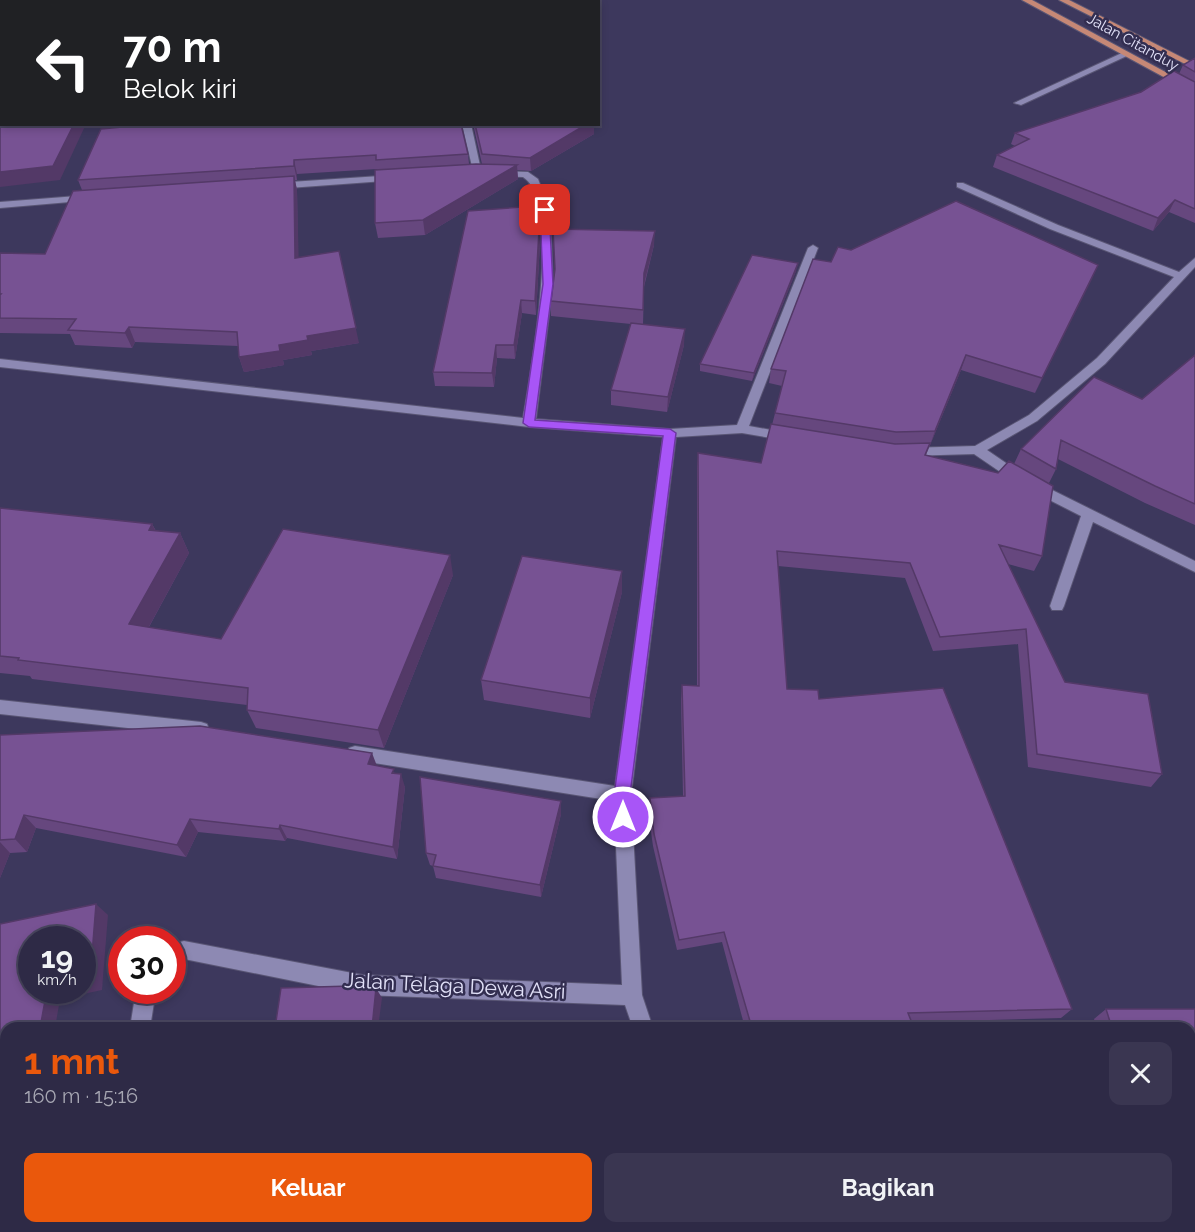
<!DOCTYPE html>
<html lang="id">
<head>
<meta charset="utf-8">
<style>
  :root { --surface:#2e2a46; --page:#3a3651; --text:#f1f3f6; --muted:#a7a7b3; --line:#49465f; --accent:#ea580c }
  body { margin:0; font-family:Raleway,sans-serif; background:var(--page); color:var(--text); height:100vh; display:flex; flex-direction:column; font-size:22px; white-space:nowrap }
  * { box-sizing:border-box; margin:0 }
  p { font-size:20px; color:var(--muted) }
  .icon { flex:none; width:33px; height:33px; fill:none; stroke:currentColor; stroke-width:2; stroke-linecap:round; stroke-linejoin:round }
  .map { position:relative; flex:1; overflow:hidden }
  .drawer { position:absolute; left:0px; top:1022px; width:1196px; height:212px; display:flex; flex-direction:column; background:var(--surface); border-radius:18px 18px 0 0; box-shadow:0 3px 9px #0003,0 0 0 2px var(--line) }
  .drawer>* { flex:none }
  .hud { position:absolute; left:0px; top:0px; width:600px; height:126px; box-shadow:0 3px 9px #0003,0 0 0 2px var(--line); background:#202124; color:#fff; overflow:hidden }
  .speed { position:absolute; left:18px; top:926px; display:flex; gap:12px; font-size:30px; font-weight:700; text-align:center }
  .speed>* { display:grid; place-content:center; width:78px; height:78px; border-radius:50%; background:var(--surface); box-shadow:0 3px 9px #0003,0 0 0 2px var(--line); line-height:1 }
  .speed small { font-size:15px; font-weight:400 }
  .speed .limit { border:9px solid #d22; background:#fff; color:#111 }
  .pin { position:absolute; display:grid; place-items:center; width:51px; height:51px; color:#fff; margin:-26px; border-radius:12px; box-shadow:0 3px 9px #0006 }
  .me { position:absolute; width:66px; margin:-33px; rotate:0deg; stroke-linejoin:round; filter:drop-shadow(0 0 4px #0008) }
  .turn { display:flex; align-items:center; gap:21px; height:126px; padding:0 24px; font-size:27px }
  .turn .icon { width:78px; height:78px; stroke-width:2.5 }
  .turn b { display:block; font-size:42px; line-height:51px }
  .round { display:grid; place-items:center; flex:none; width:63px; height:63px; border-radius:12px; background:var(--page) }
  .summary { display:flex; align-items:center; justify-content:space-between; height:102px; padding:0 24px }
  h1 { font-size:36px; font-weight:700; line-height:45px; color:var(--accent) }
  .cta { display:flex; gap:12px; margin-top:auto; padding:12px 24px }
  .cta a { flex:1; height:69px; border-radius:12px; background:var(--accent); color:#fff; font-size:24px; font-weight:700; line-height:69px; text-align:center }
  .cta a+a { background:var(--page); color:var(--text) }
  .map>svg:first-child { display:block }
  .lines { fill:none; stroke-linecap:round; stroke-linejoin:round }
  .minor-casing { stroke:#595574; stroke-width:2 }
  .major-casing { stroke:#595574; stroke-width:2 }
  .minor { fill:#8d89b3; fill-rule:evenodd }
  .major { fill:#c68876; fill-rule:evenodd }
  .wall { fill:#66477e }
  .shaded-wall { fill:#533967 }
  .building { fill:#775293; stroke:#533967; stroke-width:1.5 }
  .route { fill:#a855f7; stroke:#6d37a1; stroke-width:1.5 }
  .labels { text-anchor:middle; stroke-width:5; stroke-linejoin:round; paint-order:stroke }
  .far-street-label { font-size:15px; fill:#e2e1f8; stroke:#332e51 }
  .near-street-label { font-size:21px; fill:#e2e1f8; stroke:#332e51 }
</style>
</head>
<body>
<div class="map">
<svg width="1195" height="1232" viewBox="0 0 1195 1232">
  <rect width="100%" height="100%" fill="#3d385d"/>
  <g class="lines">
    <g class="minor-casing">
      <path id="minor" d="M183 0H201L181 2Z
        M1124 52 1131 54 1021 105 1014 103Z
        M462 124H471L481 170 528 172 538 179 550 210 553 284 536 419 670 429 737 425 808 248 813 245 818 248 749 426 793 434 794 437 793 440 788 441 742 433 676 437 631 795 642 995 653 1028H633L625 1005 363 995 184 959 172 963V944L184 941 363 975 622 985 614 801 355 760 349 758 347 753 349 748 355 746 615 786 663 437 529 427 0 367V359L523 418C530 375 563 202 523 177L474 175Z
        M395 175 398 176V180L275 189 270 186 275 183Z
        M957 183H963L1058 225 1179 272 1195 258V267L1105 364 1037 421 987 450 1028 478 1195 561V572L1093 522 1064 606 1062 610H1052L1050 606 1081 516 1018 484 974 454 907 456 901 452 907 448 975 446 1029 415 1097 358 1174 277 1050 229 957 187Z
        M90 195 93 196V200L0 208V202Z
        M0 700 201 722 207 724 209 729 207 734 201 736 0 714Z
        M136 990H156L150 1028H130Z
        M94 1227H116L115 1232H93Z
        M700 1227H722L724 1232H702Z"/>
    </g>
    <g class="major-casing">
      <path id="major" d="M1022 0H1032L1195 88V94Z
        M1059 0H1069L1195 64V69Z"/>
    </g>
    <use href="#minor" class="minor"/>
    <use href="#major" class="major"/>
  </g>
  <path class="wall" d="M1195 58V223L1169 212 1153 231 993 167 997 155 1015 146 1011 144 1015 133 1141 92 1179 74 1183 65Z
    M473 124H594V134L531 171 517 170 518 179 425 235 378 238 375 223 377 169 297 174V180H295L297 190 298 257 359 343 311 351 312 355 283 360 284 365 244 372 239 357 238 346 135 342 132 348 75 345 70 334 0 333V253L45 254 82 190 78 180 101 129 468 154 469 164H482Z
    M527 230 540 243 536 315 522 313 515 359 497 358 494 387 435 386 433 372Z
    M654 245 644 287 643 325 684 345 667 412 611 405V390L631 324 551 316V301L555 269Z
    M851 250 1098 265 1035 393 961 370 926 455 998 473 1014 464 1021 449 1142 399 1195 355V525L1145 503 1058 459 1056 469 1049 483 1042 556 1034 571 1008 564 1065 682 1162 774 1151 787 1028 767 1018 644 933 651 905 578 778 566 787 689 819 699 1072 1009 1061 1018 912 1022 908 1028H745L722 942 677 950 653 846 648 811 650 798 683 796 681 699 682 685 697 686V468L698 453 761 463 772 425 782 386 769 383 771 369 831 262Z
    M796 271 752 381 700 371V364Z
    M0 508 152 524 156 531 180 533 189 553 149 627 221 639 453 575 384 748 256 728 247 710V705L32 679 30 676 0 673Z
    M622 592 590 718 484 700 481 680Z
    M0 735 377 766 395 773 405 787 397 859 287 838 285 841 198 832 186 857 36 828 27 852 10 853 0 878Z
    M561 814 541 897 436 878 433 866 430 865 426 853Z
    M1106 1009H1195V1232H1153L1151 1227H1190V1028H1097L1094 1019Z
    M796 1227H950L952 1232H798Z"/>
  <path class="shaded-wall" d="M134 0H144V2H133Z
    M74 124H86L60 180 0 187V172Z
    M587 124H594V134L531 171 530 158Z
    M294 160 297 174V180L294 166Z
    M517 165 518 179 425 235 423 220Z
    M294 176 297 190 299 272 295 258Z
    M1175 200 1169 212 1153 231 1158 218Z
    M539 230 540 243 536 315 535 301Z
    M655 231 654 245 643 288 644 273Z
    M339 251 359 343 311 351 312 355 283 360 284 365 244 372 239 357 307 336Z
    M798 263 796 271 752 381 754 373Z
    M1098 265 1092 279 1035 393 1042 378Z
    M521 300 522 313 515 359 514 345Z
    M129 327 135 342 132 348 125 333Z
    M685 329 684 345 667 412 668 397Z
    M496 345 497 358 494 387 492 373Z
    M966 355 961 370 930 445 935 431Z
    M152 524 162 544 149 530Z
    M180 533 189 553 140 643 129 624Z
    M450 555 453 575 384 748 378 730Z
    M622 571V592L590 718V698Z
    M372 753 377 766 368 764Z
    M401 774 405 787 397 859 393 847Z
    M561 801V814L541 897 540 885Z
    M24 815 36 828 27 852 15 839Z
    M190 819 198 832 186 857 177 845Z
    M280 825 287 838 285 841 279 829Z
    M0 842 10 853 0 878Z
    M96 904 108 915 102 990 60 999 55 1028H40L47 990H82V981Z
    M376 988 382 998 378 1028H372Z
    M912 1023 908 1028H891Z
    M11 1227H27L26 1232H9Z
    M236 1227H246L245 1232H235Z"/>
  <path class="building" d="M0 0H134L133 2H2V124H74L53 166 0 172Z
    M199 0H493V2H198Z
    M1195 58V72L1183 65Z
    M1174 71 1195 82V209L1175 200 1158 218 997 155 1029 139 1015 133 1141 92Z
    M154 124H461L468 154 376 160V155L294 160V166L78 180 101 129Z
    M475 124H587L530 158 482 154Z
    M476 164 517 165 423 220 375 223V170Z
    M294 176 295 258 339 251 356 328 307 336 308 340 279 345 280 351 239 357 237 332 129 327 125 333 68 330 76 319 0 318V295L1 294H0V253L45 254 73 191Z
    M956 201 1098 265 1042 378 966 355 935 431 896 432 775 413 786 371 771 369 813 259 831 262 838 247 851 250Z
    M522 207 527 230H539L535 301 521 300 514 345H496L492 373 433 372 468 211Z
    M553 229 655 231 644 273 643 310 551 301 555 269Z
    M752 255 798 263 754 373 700 364Z
    M631 323 685 329 668 397 611 390Z
    M1195 355V504L1155 486 1061 440 1056 469 1021 449 1094 377 1142 399Z
    M771 424 895 444 930 443 925 455 998 473 1009 461 1053 486 1042 556 999 545 1065 682 1148 694 1162 774 1037 754 1026 629 940 637 910 563 777 551 787 689 818 690 819 699 943 688 1072 1009 908 1013 912 1023 891 1028H752L724 932 679 940 654 834 650 798 685 796 682 685 699 686 698 453 761 463Z
    M0 508 152 524 149 530 180 533 129 624 221 639 283 529 450 555 378 730 247 710 248 688 18 660 19 658 0 656Z
    M522 556 622 571 590 698 481 680Z
    M200 726 372 753 368 764 394 769 392 773 401 774 393 847 280 825 279 829 190 819 177 845 24 815 15 839 0 840V735Z
    M420 777 561 801 540 885 433 866 436 855 426 853Z
    M96 904 90 980 82 981V939H32V990H47L40 1028H6V1227H11L9 1232H0V924Z
    M351 986 376 988 372 1028H275L281 988Z
    M1106 1009H1195V1232H1170L1168 1227H1190V1028H1112Z
    M118 1227H236L235 1232H117Z
    M459 1227H589L590 1232H454L459 1231Z
    M804 1227H950L952 1232H805Z"/>
  <path class="route" d="M545 207 549 210 553 284 535 420 670 429 676 433 630 795 631 817 629 822 623 824 617 822 614 795 663 436 529 427 523 423 543 284 540 210Z"/>
  <g class="labels">
    <g class="far-street-label">
      <text transform="translate(1133 42) rotate(29)" y="5">Jalan Citanduy</text>
    </g>
    <g class="near-street-label">
      <text transform="translate(455 986) rotate(3)" y="7">Jalan Telaga Dewa Asri</text>
    </g>
  </g>
</svg>
<div class="speed"><div>19<small>km/h</small></div><div class="limit">30</div></div>
<div class="pin" style="left:545px;top:210px;background:#d93025"><svg class="icon" aria-label="arrive" viewBox="0 0 24 24"><path d="M6 21V4h12l-3 4 3 4H6"/></svg></div>
<svg class="me" style="left:623px;top:817px" viewBox="-20 -20 40 40"><circle r="17" fill="#a855f7" stroke="#fff" stroke-width="3"/><path d="M0-11L8 9 0 5-8 9z" fill="#fff"/></svg>
<div class="hud">
<div class="turn"><svg class="icon" aria-label="left" viewBox="0 0 24 24"><path d="M17 20v-9H6M10 6l-5 5 5 5"/></svg><div><b>70 m</b>Belok kiri</div></div>
</div>
<section class="drawer">
<div class="summary"><div><h1>1 mnt</h1><p>160 m · 15:16</p></div><a class="round"><svg class="icon" aria-label="close" viewBox="0 0 24 24"><path d="M6 6l12 12M18 6L6 18"/></svg></a></div>
<div class="cta"><a>Keluar</a><a>Bagikan</a></div>
</section>
</div>
</body>
</html>
